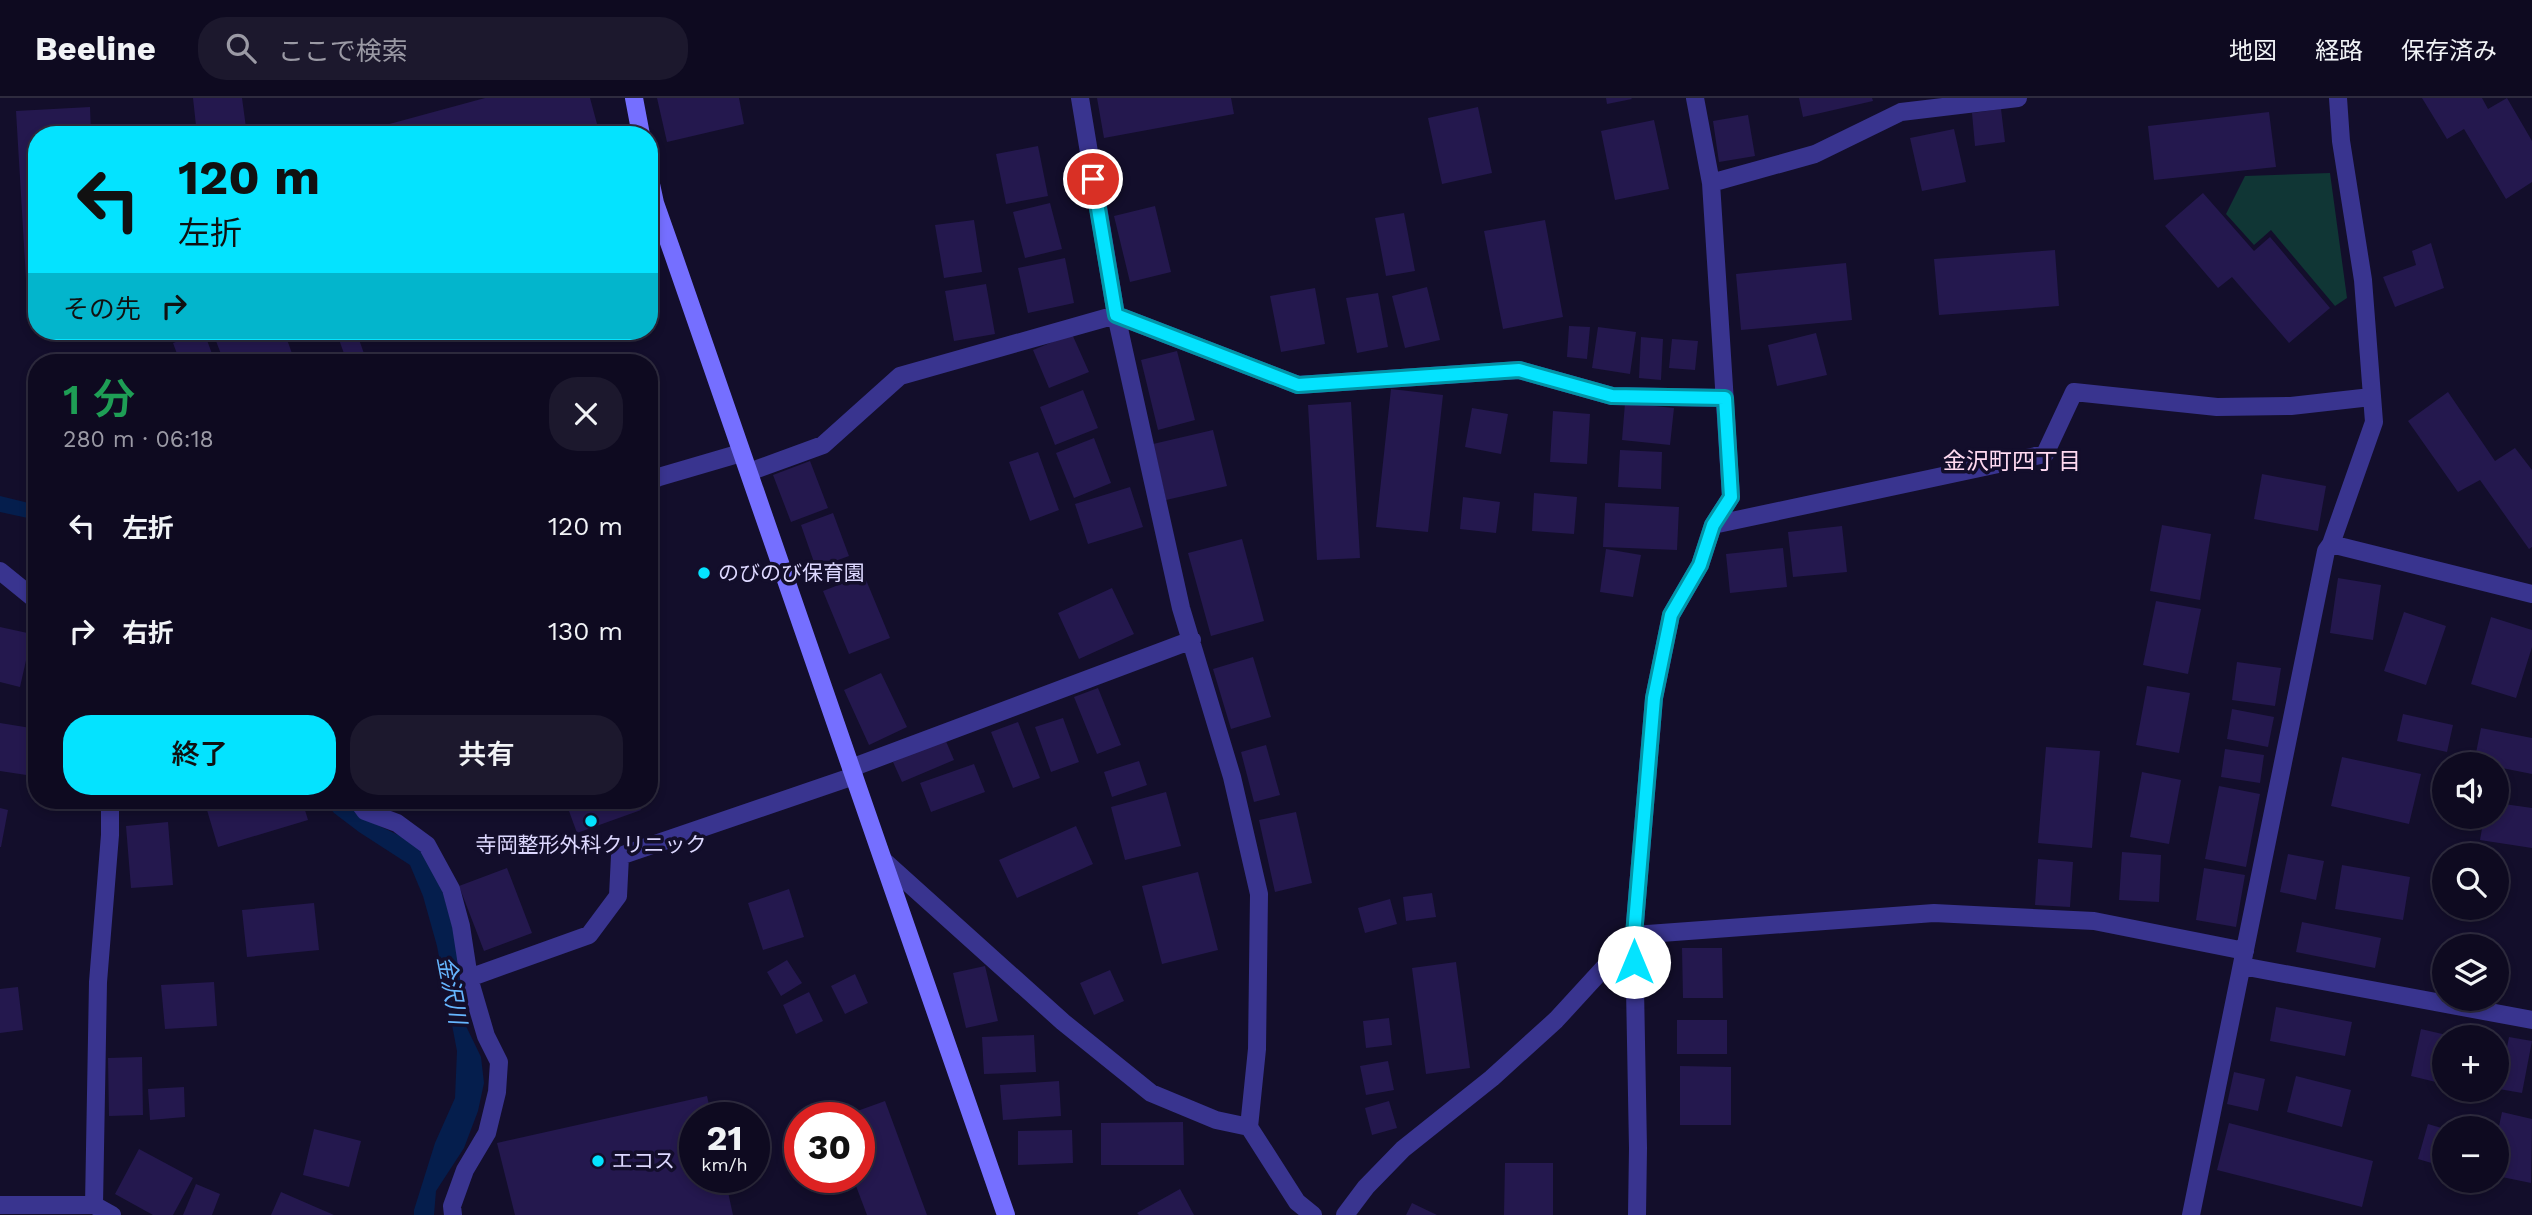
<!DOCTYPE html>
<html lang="ja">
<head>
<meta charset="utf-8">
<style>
  :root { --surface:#0e0a20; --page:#1c182d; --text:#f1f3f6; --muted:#9b9aa5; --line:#2e2b3e; --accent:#04e3ff }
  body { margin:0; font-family:"Work Sans","Noto Sans JP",sans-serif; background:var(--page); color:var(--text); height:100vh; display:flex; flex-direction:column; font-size:26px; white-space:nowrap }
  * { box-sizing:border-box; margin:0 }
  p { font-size:23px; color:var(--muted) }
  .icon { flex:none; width:38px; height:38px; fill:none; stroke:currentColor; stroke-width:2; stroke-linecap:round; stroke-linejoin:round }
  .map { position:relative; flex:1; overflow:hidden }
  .details { position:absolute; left:28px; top:256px; width:630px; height:455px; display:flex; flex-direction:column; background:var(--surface); border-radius:28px; box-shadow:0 4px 10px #0003,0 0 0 2px var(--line) }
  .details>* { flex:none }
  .top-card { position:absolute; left:28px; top:28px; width:630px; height:214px; border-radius:28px; box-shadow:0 4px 10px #0003,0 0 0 2px var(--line); background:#04e3ff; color:#111; overflow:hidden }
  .tools { position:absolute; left:2432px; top:654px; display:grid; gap:14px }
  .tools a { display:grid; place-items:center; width:77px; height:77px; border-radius:50%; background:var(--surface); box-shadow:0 4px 10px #0003,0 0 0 2px var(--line); font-size:35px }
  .speed { position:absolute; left:679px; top:1004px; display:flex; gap:14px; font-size:35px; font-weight:700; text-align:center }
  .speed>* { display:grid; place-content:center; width:91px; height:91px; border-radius:50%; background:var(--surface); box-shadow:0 4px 10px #0003,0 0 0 2px var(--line); line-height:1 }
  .speed small { font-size:18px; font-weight:400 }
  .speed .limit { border:10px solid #d22; background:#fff; color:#111 }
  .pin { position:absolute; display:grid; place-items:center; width:60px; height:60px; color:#fff; margin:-30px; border:4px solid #fff; border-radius:50%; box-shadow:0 2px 7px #0007 }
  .me { position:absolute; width:77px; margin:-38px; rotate:0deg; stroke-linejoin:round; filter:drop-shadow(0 0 5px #0008) }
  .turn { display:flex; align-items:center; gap:24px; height:147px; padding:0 35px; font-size:32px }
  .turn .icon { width:91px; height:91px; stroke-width:2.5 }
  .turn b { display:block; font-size:49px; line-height:60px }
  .then { display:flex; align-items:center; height:66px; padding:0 35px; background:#0003; gap:14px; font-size:26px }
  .round { display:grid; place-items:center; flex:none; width:74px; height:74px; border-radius:28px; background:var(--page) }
  .overview { display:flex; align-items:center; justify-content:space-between; height:119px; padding:0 35px }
  h1 { font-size:42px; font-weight:600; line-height:52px; color:#1e9e55 }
  .button { display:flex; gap:14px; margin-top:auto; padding:14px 35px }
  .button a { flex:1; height:80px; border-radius:28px; background:var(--accent); color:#111; font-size:28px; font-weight:600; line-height:80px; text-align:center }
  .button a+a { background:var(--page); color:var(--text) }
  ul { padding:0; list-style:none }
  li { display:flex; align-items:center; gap:21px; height:105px; padding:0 35px }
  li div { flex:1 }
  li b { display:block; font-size:26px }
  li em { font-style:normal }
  header { display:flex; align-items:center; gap:42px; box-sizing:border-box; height:98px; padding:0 35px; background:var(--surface); border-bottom:2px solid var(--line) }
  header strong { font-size:33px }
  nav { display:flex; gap:38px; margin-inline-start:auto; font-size:24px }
  .search { width:490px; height:63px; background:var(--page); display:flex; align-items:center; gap:18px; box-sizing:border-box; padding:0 24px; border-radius:28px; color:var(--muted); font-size:26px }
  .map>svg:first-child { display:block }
  .green { fill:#103635 }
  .water { fill:#051e4d }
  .building { fill:#24184e }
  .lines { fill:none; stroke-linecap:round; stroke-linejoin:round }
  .street { stroke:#39348f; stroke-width:18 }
  .secondary { stroke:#756fff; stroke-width:18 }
  .route-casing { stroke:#0394a6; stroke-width:18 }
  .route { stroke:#04e3ff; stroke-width:12 }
  .poi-dot { fill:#04e3ff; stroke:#130e2b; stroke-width:2.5 }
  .labels { text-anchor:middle; stroke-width:7; stroke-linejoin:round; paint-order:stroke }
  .poi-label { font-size:21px; fill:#ddd8ff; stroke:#130e2b; text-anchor:start }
  .neighbourhood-label { font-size:23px; fill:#ffdaf1; stroke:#130e2b }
  .water-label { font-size:23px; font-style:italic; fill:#66b6ff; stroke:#130e2b }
</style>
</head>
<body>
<header>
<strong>Beeline</strong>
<div class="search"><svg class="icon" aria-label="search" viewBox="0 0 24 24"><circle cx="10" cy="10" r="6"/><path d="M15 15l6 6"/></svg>ここで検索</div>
<nav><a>地図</a><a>経路</a><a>保存済み</a></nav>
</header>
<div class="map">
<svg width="2532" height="1117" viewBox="0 0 2532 1117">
  <rect width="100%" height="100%" fill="#130e2b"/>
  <path class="green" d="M2330 75 2347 200 2335 208 2271 132 2254 147 2226 116 2245 78Z"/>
  <path class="water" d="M0 398 37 407V422L0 414Z
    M324 702H344L371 724 413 744 432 767 443 795 460 856 466 928 481 959 484 985 478 1013 464 1050 436 1093 434 1117H414V1112L435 1045 455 1000 457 953 437 848 423 798 410 767 359 734 334 715Z"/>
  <path class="building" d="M193 0H242L247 37H197Z
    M485 0H590L600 37H349Z
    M657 0H739L744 26 667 44Z
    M1097 0H1231L1234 16 1104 40Z
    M1606 0H1631L1632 1 1607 6Z
    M1799 0H1872L1873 3 1803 19Z
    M2422 0H2482L2488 11 2507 0 2532 43V84L2506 101 2464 31 2447 41Z
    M90 9 91 37H37V180L26 181 16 13Z
    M1478 9 1492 75 1442 86 1428 20Z
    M2001 11 2005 44 1975 48 1972 15Z
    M2269 14 2276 69 2154 82 2148 28Z
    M1748 17 1755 58 1719 64 1713 23Z
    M1654 22 1669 91 1615 102 1601 33Z
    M1954 31 1966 84 1922 93 1910 40Z
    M1038 48 1048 98 1006 106 996 56Z
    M2203 95 2254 153 2270 139 2330 210 2289 245 2232 179 2218 190 2165 128Z
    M1050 105 1062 151 1025 160 1013 114Z
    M1155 108 1171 174 1130 184 1114 118Z
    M1404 115 1415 173 1386 178 1375 120Z
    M974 122 982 174 944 180 935 127Z
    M1545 122 1563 219 1503 231 1484 133Z
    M2431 145 2444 190 2395 209 2383 179 2416 167 2412 153Z
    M2055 152 2059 208 1939 217 1934 161Z
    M1065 160 1074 205 1028 215 1018 170Z
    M1846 165 1852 222 1741 232 1736 176Z
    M986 186 995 236 954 243 945 193Z
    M1427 189 1440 242 1405 250 1392 198Z
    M1315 190 1325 246 1281 254 1270 198Z
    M1378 195 1388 249 1357 255 1346 200Z
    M1569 228 1590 229 1587 261 1567 259Z
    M1598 229 1636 234 1630 276 1592 270Z
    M218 233H284L295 264H224L213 235Z
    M336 233H356L367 264H347Z
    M204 234 215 264H180L173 245Z
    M1816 235 1827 277 1777 288 1768 247Z
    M1072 236 1089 274 1049 290 1033 252Z
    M1641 239 1663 241 1661 282 1639 280Z
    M1672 241 1698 243 1695 272 1669 270Z
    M1177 253 1195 322 1158 332 1141 262Z
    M1391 291 1443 297 1428 434 1376 429Z
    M1083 292 1098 330 1055 347 1040 309Z
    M2448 294 2495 363 2515 350 2532 372V449L2529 451 2480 382 2458 394 2408 323Z
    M1351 304 1360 460 1317 462 1308 307Z
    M1625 305 1674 310 1670 347 1622 342Z
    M1472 310 1508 316 1501 356 1465 349Z
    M1553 313 1590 316 1587 366 1550 364Z
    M1213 332 1227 388 1166 402 1153 346Z
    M1094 340 1111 385 1074 400 1056 355Z
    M1620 352 1662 354 1661 391 1618 389Z
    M1038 354 1059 412 1030 423 1009 364Z
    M810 363 828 410 791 424 773 377Z
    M2262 376 2326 388 2318 433 2254 421Z
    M1130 389 1143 429 1088 446 1075 406Z
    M1534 395 1577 399 1574 436 1532 433Z
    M1463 399 1500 404 1496 435 1460 431Z
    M1605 405 1679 409 1677 452 1603 449Z
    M833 415 849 458 816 470 801 427Z
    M2162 427 2211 436 2200 502 2150 493Z
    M1842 428 1847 474 1793 479 1788 434Z
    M1242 441 1264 523 1211 538 1188 455Z
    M1783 450 1787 489 1730 495 1726 456Z
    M1606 451 1641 457 1633 499 1600 494Z
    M864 477 890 540 849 556 823 493Z
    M2338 480 2381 487 2373 542 2330 535Z
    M1112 490 1134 536 1079 561 1058 515Z
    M2156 503 2201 511 2188 576 2143 567Z
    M2404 514 2446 528 2426 587 2384 573Z
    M2491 519 2532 532V549L2516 600 2471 586Z
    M0 529 32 536 20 589 0 584Z
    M1253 559 1271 619 1231 631 1213 571Z
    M2237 564 2281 570 2275 608 2232 602Z
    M881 575 907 629 869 647 844 592Z
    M2147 588 2190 595 2179 655 2136 647Z
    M1098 590 1121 647 1097 656 1074 599Z
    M2232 611 2274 619 2268 649 2227 641Z
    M2403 616 2453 627 2447 654 2397 643Z
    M1063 620 1079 664 1051 674 1035 629Z
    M1018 624 1040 680 1013 690 991 634Z
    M0 625 37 631 33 678 0 673Z
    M2481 630 2532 640V676L2497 669V667L2474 665Z
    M945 641 954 662 902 684 893 664Z
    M1266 647 1280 697 1254 704 1241 654Z
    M2046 649 2100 653 2092 750 2038 745Z
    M2225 651 2264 657 2260 685 2221 679Z
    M2342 659 2421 676 2409 726 2331 708Z
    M1139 663 1147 687 1112 699 1104 674Z
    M974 666 985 694 931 714 920 685Z
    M2142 674 2181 682 2169 746 2130 739Z
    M2219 688 2260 696 2246 769 2205 761Z
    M1166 694 1181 748 1125 762 1111 709Z
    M204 702H302L308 722 218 749Z
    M565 702H638L641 712 577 735Z
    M2497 705 2532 710V750L2480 742 2484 719H2497Z
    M0 710 8 712 1 749H0Z
    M1296 714 1312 785 1275 794 1259 722Z
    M168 724 173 787 131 790 126 728Z
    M1076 728 1093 766 1017 800 999 762Z
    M2122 754 2161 757 2159 804 2119 802Z
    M2288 756 2324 763 2316 802 2280 794Z
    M2038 761 2073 764 2070 809 2035 807Z
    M2342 767 2410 779 2403 822 2335 811Z
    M507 770 532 835 484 853 459 788Z
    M2204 770 2245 777 2236 829 2196 822Z
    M1198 774 1218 852 1162 866 1142 788Z
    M789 791 804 839 763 852 748 805Z
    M1432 795 1436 819 1406 823 1403 799Z
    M1390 801 1397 826 1365 835 1358 810Z
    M314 805 319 852 247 859 242 812Z
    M2302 824 2381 840 2375 870 2296 854Z
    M1682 850H1722L1723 900H1683Z
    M787 862 802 885 781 898 767 874Z
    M1456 864 1470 970 1426 976 1412 870Z
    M985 868 998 923 966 930 953 875Z
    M1110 872 1124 903 1094 917 1080 885Z
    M855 876 868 905 845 916 831 888Z
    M214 884 217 928 165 931 161 887Z
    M18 889 23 932 0 935V891Z
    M809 894 823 923 796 936 783 907Z
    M2276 909 2352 924 2345 958 2270 943Z
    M1389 920 1392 947 1366 950 1363 923Z
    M1677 922H1727V956H1677Z
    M2421 931 2455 939 2445 940V965L2440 985 2411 978Z
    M1034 937 1036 974 984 976 982 939Z
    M2509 939 2532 943 2522 995 2499 991Z
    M142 959 143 1017 109 1018 108 960Z
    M1388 963 1394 992 1366 997 1360 968Z
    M1680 968 1731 969V1027H1680Z
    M2234 974 2265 981 2258 1013 2227 1006Z
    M2296 978 2351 992 2342 1029 2287 1014Z
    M1059 983 1061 1018 1003 1022 1000 987Z
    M184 989 185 1019 150 1022 148 991Z
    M707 998 712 1020H695V1080H725L733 1117H515L497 1045Z
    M885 1003 927 1117H867L853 1080H859V1020H838Z
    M1389 1003 1397 1030 1372 1037 1365 1010Z
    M2502 1014 2532 1021 2531 1085 2497 1078V1038Z
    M1183 1024 1184 1067H1101V1025Z
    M2229 1025 2373 1063 2362 1109 2217 1072Z
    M2428 1026 2445 1031V1069L2418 1061Z
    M314 1031 361 1043 349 1089 303 1077Z
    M1072 1032 1073 1065 1018 1067V1033Z
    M139 1051 193 1080 173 1117H153L115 1096Z
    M1505 1065H1553V1117H1504Z
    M196 1086 220 1096 212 1117H183Z
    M1180 1091 1194 1117H1139L1137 1115Z
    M281 1094 334 1117H271Z
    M1412 1105 1437 1117H1406Z"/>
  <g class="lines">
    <path class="street" d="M1080 0 1116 217 1181 510 1232 679 1259 796 1257 951 1249 1029
      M2338 0 2341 43 2363 182 2374 324 2331 446 2532 496
      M1711 85 1815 56 1901 14 2018 0
      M749 374 823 347 900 278 1116 217 1298 287 1519 272 1612 298 1725 300
      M649 384 659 379 741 355
      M1713 427 2045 356 2074 294 2217 309 2291 308 2371 299
      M0 473 37 503
      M851 670 1192 542
      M357 702 365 713 397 725 427 747 451 791 461 828 469 880
      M884 763 1063 924 1151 995 1216 1022 1249 1029 1297 1104 1313 1117
      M2242 868 2532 922
      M0 1107H94L112 1117
      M94 1107 98 884 110 737V702
      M453 1117 452 1108 465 1072 487 1035 497 994 499 964 486 938 469 880 589 837 618 798 620 758 854 678
      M1345 1117 1366 1089 1403 1051 1492 980 1556 922 1634 837 1934 815 2094 823 2245 853
      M1637 1117 1638 1050 1634 837 1654 600 1671 517 1700 467 1713 427 1731 399 1711 85 1695 0
      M2191 1117 2326 453 2331 446"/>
    <path class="secondary" d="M634 0 641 37
      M649 77 655 105 673 156 1006 1117"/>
  </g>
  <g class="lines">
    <g class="route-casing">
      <path id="route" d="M1093 81 1116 217 1298 287 1519 272 1612 298 1725 300 1731 399 1713 427 1700 467 1671 517 1654 600 1634 837V864"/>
    </g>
    <use href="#route" class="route"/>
  </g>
  <g class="poi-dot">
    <circle cx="704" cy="475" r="7"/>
    <circle cx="591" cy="723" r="7"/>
    <circle cx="598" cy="1063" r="7"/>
  </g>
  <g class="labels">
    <g class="poi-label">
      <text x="718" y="482">のびのび保育園</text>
      <text x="591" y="754" text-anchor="middle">寺岡整形外科クリニック</text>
      <text x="612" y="1070">エコス</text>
    </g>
    <g class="neighbourhood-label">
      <text x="2012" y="371">金沢町四丁目</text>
    </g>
    <g class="water-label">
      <text transform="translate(452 892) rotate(79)" y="8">金沢川</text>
    </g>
  </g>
</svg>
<div class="tools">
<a><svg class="icon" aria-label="sound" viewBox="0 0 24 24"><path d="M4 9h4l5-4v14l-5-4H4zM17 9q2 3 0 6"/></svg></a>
<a><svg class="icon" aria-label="search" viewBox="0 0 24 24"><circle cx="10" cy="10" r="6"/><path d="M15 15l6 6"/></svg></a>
<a><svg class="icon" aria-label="layers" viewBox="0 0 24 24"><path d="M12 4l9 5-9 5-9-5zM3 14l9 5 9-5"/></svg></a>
<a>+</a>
<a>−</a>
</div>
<div class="speed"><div>21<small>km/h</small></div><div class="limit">30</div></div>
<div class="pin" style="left:1093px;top:81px;background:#d93025"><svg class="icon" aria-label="arrive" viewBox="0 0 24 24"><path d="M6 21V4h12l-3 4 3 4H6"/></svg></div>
<svg class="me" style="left:1634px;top:864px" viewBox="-20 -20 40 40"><circle r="19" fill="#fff"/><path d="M0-13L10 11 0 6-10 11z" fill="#04e3ff"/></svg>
<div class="top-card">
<div class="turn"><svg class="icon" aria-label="left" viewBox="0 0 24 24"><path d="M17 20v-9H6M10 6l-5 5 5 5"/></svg><div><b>120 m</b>左折</div></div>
<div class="then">その先<svg class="icon" aria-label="right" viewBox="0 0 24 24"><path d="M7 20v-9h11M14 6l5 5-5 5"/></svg></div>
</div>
<section class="details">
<div class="overview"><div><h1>1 分</h1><p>280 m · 06:18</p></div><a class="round"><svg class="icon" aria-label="close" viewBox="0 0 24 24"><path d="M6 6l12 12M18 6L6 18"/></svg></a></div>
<ul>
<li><svg class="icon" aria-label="left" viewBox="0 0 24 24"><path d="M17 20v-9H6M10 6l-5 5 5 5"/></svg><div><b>左折</b></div><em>120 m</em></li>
<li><svg class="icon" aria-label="right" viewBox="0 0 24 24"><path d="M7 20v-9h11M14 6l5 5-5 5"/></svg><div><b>右折</b></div><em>130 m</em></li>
</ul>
<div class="button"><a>終了</a><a>共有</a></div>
</section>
</div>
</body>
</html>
